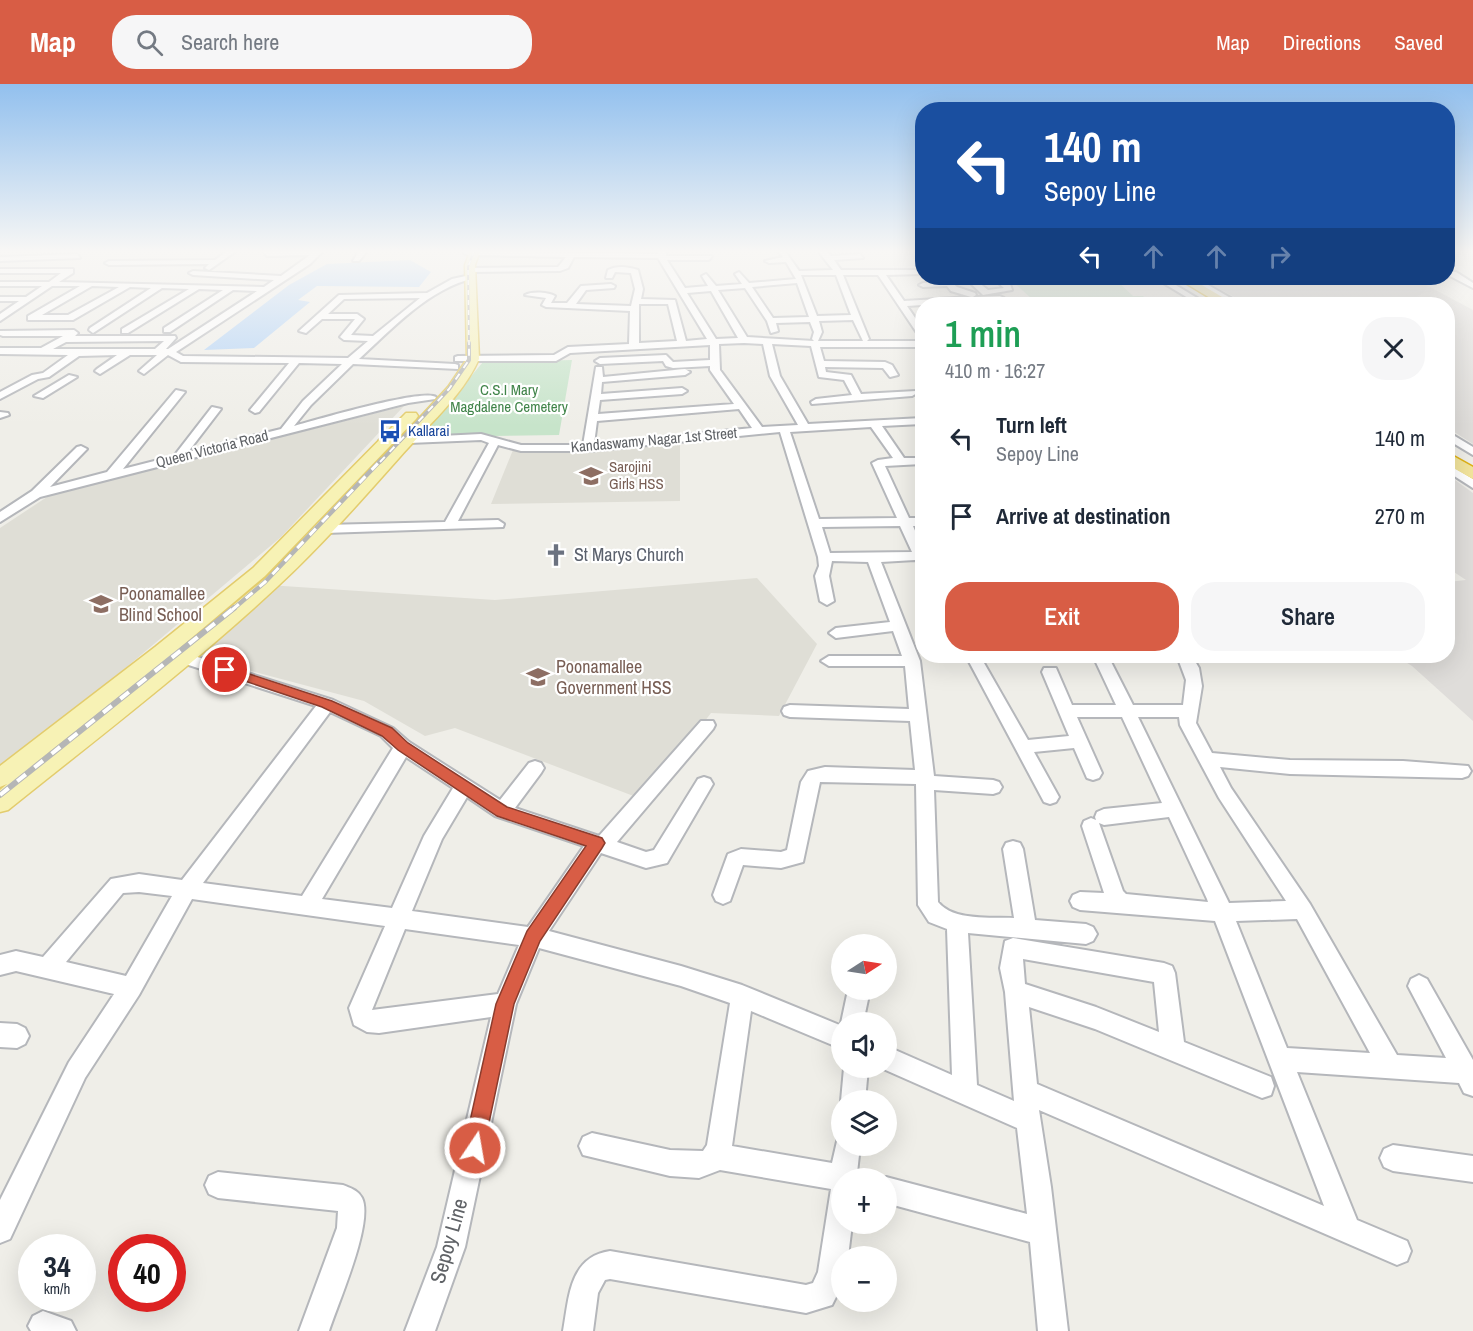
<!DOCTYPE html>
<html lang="en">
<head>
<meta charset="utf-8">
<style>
  :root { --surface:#fff; --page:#f6f6f7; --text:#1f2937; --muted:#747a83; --accent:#d85d45 }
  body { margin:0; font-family:"Archivo Narrow",sans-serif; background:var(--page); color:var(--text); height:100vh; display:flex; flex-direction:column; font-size:22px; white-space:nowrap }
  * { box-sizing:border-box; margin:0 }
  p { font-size:20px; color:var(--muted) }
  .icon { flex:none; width:33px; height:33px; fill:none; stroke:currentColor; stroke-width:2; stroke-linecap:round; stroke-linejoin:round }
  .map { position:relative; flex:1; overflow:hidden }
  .drawer { position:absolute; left:915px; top:213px; width:540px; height:366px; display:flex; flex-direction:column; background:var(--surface); border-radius:24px; box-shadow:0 6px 24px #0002 }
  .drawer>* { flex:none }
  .hud { position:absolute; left:915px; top:18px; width:540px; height:183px; border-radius:24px; box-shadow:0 6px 24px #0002; background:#1a4fa0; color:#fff; overflow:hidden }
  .needle { width:39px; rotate:78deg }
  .tools { position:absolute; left:831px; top:850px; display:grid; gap:12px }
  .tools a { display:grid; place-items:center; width:66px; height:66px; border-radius:50%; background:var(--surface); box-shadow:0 6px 24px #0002; font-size:30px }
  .speed { position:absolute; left:18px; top:1150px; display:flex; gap:12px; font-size:30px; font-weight:700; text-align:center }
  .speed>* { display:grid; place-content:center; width:78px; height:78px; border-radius:50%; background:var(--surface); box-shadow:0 6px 24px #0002; line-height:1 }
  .speed small { font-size:15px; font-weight:400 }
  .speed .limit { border:9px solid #d22; background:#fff; color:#111 }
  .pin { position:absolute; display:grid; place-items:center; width:51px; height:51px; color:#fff; margin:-26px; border:3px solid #fff; border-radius:50%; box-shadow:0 2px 6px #0007 }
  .me { position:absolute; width:66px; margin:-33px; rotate:12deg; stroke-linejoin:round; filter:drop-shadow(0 0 4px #0008) }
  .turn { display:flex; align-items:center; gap:21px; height:126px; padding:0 30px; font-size:27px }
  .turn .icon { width:78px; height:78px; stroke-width:2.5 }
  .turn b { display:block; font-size:42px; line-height:51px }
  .lanes { display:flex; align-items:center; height:57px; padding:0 30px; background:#0003; justify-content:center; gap:30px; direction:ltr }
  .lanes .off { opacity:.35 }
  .round { display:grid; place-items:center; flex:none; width:63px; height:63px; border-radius:24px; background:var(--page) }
  .summary { display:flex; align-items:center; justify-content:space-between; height:102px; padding:0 30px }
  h1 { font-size:36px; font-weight:600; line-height:45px; color:#1e9e55 }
  .primary-button { display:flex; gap:12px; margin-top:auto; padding:12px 30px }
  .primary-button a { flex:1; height:69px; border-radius:24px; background:var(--accent); color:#fff; font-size:24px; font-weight:600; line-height:69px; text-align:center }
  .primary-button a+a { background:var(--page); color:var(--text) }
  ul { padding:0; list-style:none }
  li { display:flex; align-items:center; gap:18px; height:78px; padding:0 30px }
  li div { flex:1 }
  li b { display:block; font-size:22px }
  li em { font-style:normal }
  header { display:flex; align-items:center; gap:36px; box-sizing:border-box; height:84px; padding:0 30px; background:var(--accent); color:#fff }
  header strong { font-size:28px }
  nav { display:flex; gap:33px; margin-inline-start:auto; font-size:21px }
  .search { width:420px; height:54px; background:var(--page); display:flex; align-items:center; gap:15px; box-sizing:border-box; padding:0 21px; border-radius:24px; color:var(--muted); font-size:22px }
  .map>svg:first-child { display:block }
  .industrial { fill:#dfddda }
  .education { fill:#dfded6 }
  .green { fill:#c7e4ca }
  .water { fill:#b1d2f6 }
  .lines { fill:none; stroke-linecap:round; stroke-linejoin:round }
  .minor-casing { stroke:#b5b7bb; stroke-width:4 }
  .major-casing { stroke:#e3cc6d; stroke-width:3 }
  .highway-casing { stroke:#dfb218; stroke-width:3 }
  .minor { fill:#fff; fill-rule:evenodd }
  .major { fill:#f7f2b5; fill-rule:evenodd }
  .highway { fill:#f2e49c; fill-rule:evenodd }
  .rail-far3-casing { stroke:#b5b6b6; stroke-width:2 }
  .rail-far2-casing { stroke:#b5b6b6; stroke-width:4 }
  .rail-far1-casing { stroke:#b5b6b6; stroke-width:4.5 }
  .rail-casing { stroke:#b5b6b6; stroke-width:6 }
  .rail-far3 { stroke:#fff; stroke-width:1.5; stroke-dasharray:5; stroke-linecap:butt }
  .rail-far2 { stroke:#fff; stroke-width:2; stroke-dasharray:7; stroke-linecap:butt }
  .rail-far1 { stroke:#fff; stroke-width:3; stroke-dasharray:9; stroke-linecap:butt }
  .rail { stroke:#fff; stroke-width:4; stroke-dasharray:11; stroke-linecap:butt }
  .route { fill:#d85d45; stroke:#8c3c2d; stroke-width:1.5 }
  .labels { text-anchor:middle; stroke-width:4.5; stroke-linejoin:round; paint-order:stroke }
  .far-park-label { font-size:15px; fill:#408449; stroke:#fff }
  .far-transit-label { font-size:15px; fill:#164399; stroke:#fff; text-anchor:start }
  .far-street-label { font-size:15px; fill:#5f6266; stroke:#fff }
  .far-education-label { font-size:15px; fill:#785e54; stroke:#fff; text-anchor:start }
  .worship-label { font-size:18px; fill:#5b616d; stroke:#fff; text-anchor:start }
  .education-label { font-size:18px; fill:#785e54; stroke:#fff; text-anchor:start }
  .near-street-label { font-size:21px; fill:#5f6266; stroke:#fff }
</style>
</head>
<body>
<header>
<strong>Map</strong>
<div class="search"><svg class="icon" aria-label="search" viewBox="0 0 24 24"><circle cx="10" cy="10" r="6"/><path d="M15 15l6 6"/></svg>Search here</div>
<nav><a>Map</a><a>Directions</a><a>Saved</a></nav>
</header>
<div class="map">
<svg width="1473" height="1247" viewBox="0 0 1473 1247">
  <rect width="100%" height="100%" fill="#efeee8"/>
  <path class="industrial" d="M1200 194H1413L1473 226V360L1448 344V220H1247Z
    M1448 391 1473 409V637L1412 582 1396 572H1448V498L1466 496 1448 484Z"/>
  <path class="education" d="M404 322 281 453 122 587 0 681V444L50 411Z
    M680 360V417L491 420 513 366 588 367Z
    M757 494 817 560 779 632 711 629 644 716 455 644 425 652 364 617 188 570 268 501 495 516Z"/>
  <path class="green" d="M1019 194H1114L1133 212H1143L1152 220H1132L1121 213 1033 216 1012 197 1021 195Z
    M572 276 559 351 420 353 483 278Z"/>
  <path class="water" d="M410 176 431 188 419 203 317 202 298 216 310 218 254 264 204 266 289 201 327 180Z"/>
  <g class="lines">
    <g class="minor-casing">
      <path id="minor" d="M227 167H236L209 186 205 184 209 180 109 181 105 179 109 177 215 176Z
        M323 167 310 180 176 268 183 272 348 274 368 257 344 256 340 253 355 235H322L306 249 299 247 339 211 427 209 452 195 475 190V194C429 204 392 245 359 275L455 280 458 281V285L353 280 311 321 294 342C315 336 424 304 436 313L435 315 408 319 40 413 0 438V428L32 407 77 363 81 362 87 365 50 403 107 388 176 306 185 308 123 385 174 372 212 323 221 325 188 368 281 345 303 317 342 280 299 279 259 328 255 329 250 326 289 279 181 278 168 271 144 290 139 287 157 271H130L100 290 95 287 97 285 117 271 79 272 49 293 38 295 0 315V308L32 291 43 289 68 271 0 270V264H41L63 252H3L0 251V247L74 246 78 249 75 252H175L176 254 166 265H168L257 207 233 206 170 248H164V244L223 206 199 205 128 249H122V245L189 205 162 204 93 249 89 246 90 244 151 204 130 203 73 236H28V232L80 202H52L0 237V230L19 217H0V213H26L42 202H0V198H49L61 189H0V185H73V189L59 198 264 203 274 196 193 191 189 189 193 187 281 192 310 171 267 172 264 168ZM92 202 119 203 68 231H42ZM420 214 373 252 351 251 364 235 357 230H328L344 215ZM164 257 155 265H53L66 258Z
        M359 167H367L359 177H353Z
        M467 167 658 170V167H666V172H712L709 176H667L685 204 708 202 702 192 706 190 716 202 742 200 735 190 739 188 749 199 796 195 786 178 769 179 765 177 783 173 777 167H785L799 187 833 186 818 167H826L831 172 860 170 863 174 834 176 841 186H922V190L886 191 904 217 971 213 951 207 947 202 923 203 919 201 923 199 942 198 938 194H946L957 203 975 209 976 211 973 213 1000 212 1004 214 1000 216 907 222 922 244V253L919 252 878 191H843L869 255 867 257H922V263H820L824 277 885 278 892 281 898 291 890 293 883 284 825 283 826 288 851 291 861 310 916 307 917 309 912 312 812 320 811 318 816 315 852 311 844 296 819 293 811 262 772 260 780 292 808 340 922 334V340L882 342 904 374H922V380L885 382 909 434H922V442H913L922 463V480L915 476 881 478 920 577 934 692 993 696 999 698 1002 703 999 708 993 710 934 706 938 818C953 837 991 833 1014 834L1003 765 1006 759 1013 757 1020 759 1023 765 1035 836 1086 840 1093 843 1097 850 1093 857 1086 860 968 849 977 1001 1014 1017 1005 908 1000 884 1005 857 1013 854 1164 879 1172 882 1175 889 1184 958 1271 993 1274 1002 1271 1011 1262 1014 1095 945 1029 923 1037 1000 1324 1122 1215 837 1080 826 1073 823 1070 817 1073 811 1080 808 1104 809 1082 742 1084 737 1091 734 1096 736 1095 733 1097 728 1104 725 1162 719 1122 633H1077L1102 689 1099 694 1093 696 1087 694 1074 664 1034 668 1059 713 1056 718 1050 720 1044 718 966 572H980L1028 656 1069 652 1042 588 1044 584H1056L1072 621H1116L1093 572H1108L1133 621H1183L1186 596 1177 572H1192L1199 584 1202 602 1196 639 1212 669 1290 676 1403 677 1468 682 1471 687 1468 692 1462 694 1290 690 1220 683 1231 704 1310 820 1397 971 1446 974 1408 902 1411 895 1419 891 1427 895 1473 976V1012L1464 1009 1459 999 1297 988 1357 1136 1407 1157 1411 1167 1407 1177 1397 1181 1039 1026 1051 1103 1068 1247H1038L1030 1158 886 1119V1095H881L886 1093 1027 1130 1017 1044 881 984H886V962L952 991 947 845 929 838 918 821 916 700 820 698 803 778 781 784 743 781 730 817 723 820 716 817 713 811 728 770 741 765 781 768 787 766 801 698 808 687 825 683 915 686 910 637 790 633 784 631 782 627 784 623 790 621 909 625 905 582H829L821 577 829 572H902L893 547 836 554 829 549 836 544 890 538 868 478 832 477 829 492 834 517 827 521 820 517 815 492 819 482 818 473 780 348 588 367H521L498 361 458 437 498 436 504 440 503 443 325 449 319 445 325 441 445 438 489 359 481 356 385 360 379 357 381 355 481 350 521 361H583L596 283H602L603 293 685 285 690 288 685 291 602 298 601 310 682 304 687 307 682 310 600 316 598 330 734 320 710 286V282L673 284 666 282 663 277 600 280 595 277 600 274 666 271 673 278 710 276V261L570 269 556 277H455V273L458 272 554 271 568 263 629 260 630 227 546 223 542 221 546 214 525 211C532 207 548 208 555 212L551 219H567L581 202 611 200 615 202 614 204 586 206 576 220 631 222 635 205 631 189 615 188 612 194H606L608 186C617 181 629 183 638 186L643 205 641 215 675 216 686 257 707 255 658 174 574 173 568 184 560 187 470 188H467V184L558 183 566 173 468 171 464 169ZM801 191H836L851 231 817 232ZM797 199 809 233 773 234 752 203ZM745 204 767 237 771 249 778 247 776 239 810 238 814 248 812 255 814 257 747 253 718 206ZM711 207 738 254 716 255 687 209ZM639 220H668L677 257 639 259ZM853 236 863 257H818L822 248 819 237ZM744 259 763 260 770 292 798 341 762 343 720 286 719 260ZM739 325 752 344 594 360 597 337ZM871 343 893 374 878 376 872 379 897 434 819 435 790 348ZM900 442 912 468 830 469 822 443ZM1138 633H1179L1180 641 1219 714 1286 817 1229 819ZM1169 733 1207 815 1208 818 1126 810 1123 807 1099 739 1104 741ZM1297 835 1370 969 1287 964 1236 837ZM1023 875 1154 898 1159 948 1096 923 1025 900Z
        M77 170 80 174 0 177V173Z
        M1450 188H1456L1473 199V204L1450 192Z
        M965 194H973L988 206 1004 204 993 194H1001L1010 200 1012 206 983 211Z
        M1155 194H1164L1207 220H1198Z
        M1187 194H1196L1241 220H1232Z
        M69 291 77 293 43 314 34 312Z
        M0 328 8 329 9 331 0 334Z
        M1448 348 1473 363V371L1448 356Z
        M1448 380 1473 395V404L1448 388Z
        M172 565 333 616 393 644 409 658 500 716 529 679 535 677 541 679 544 684 541 689 515 724 599 752 701 637H713L715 641 713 645 617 758 646 768 654 766 698 695 704 693 710 695 713 700 667 779 646 784 601 769 549 847 681 882 742 901 842 942V965L751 927 732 1062 832 1079 838 1053 842 1052V1062H860L857 1089 859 1095H842V1140H852L848 1173H842V1201L832 1221 806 1229 610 1195 605 1196 598 1209 593 1247H563C569 1214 569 1173 610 1167L806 1201 813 1199 818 1188 831 1105 720 1086 699 1094 670 1092 583 1071 579 1062 583 1053 592 1049 670 1066 703 1067 707 1061 730 919 681 902 539 864 516 920 465 1163 435 1247H405L437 1163 491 933 379 949 367 948 354 941 349 924 385 842 192 815 139 911 85 994 10 1155 0 1159V1116L69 978 114 910 16 887 0 891V871L16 867 43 873 111 795 139 790 182 796 316 622 167 574 164 570ZM330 628 381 652 393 664 302 812 203 799ZM406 673 453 704 424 752 392 824 322 815ZM467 713 495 732 584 762 528 843 412 827 442 755ZM139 808 172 812 126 892 66 878 123 809ZM405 845 519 861 498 910 372 926Z
        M848 906H870L863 939H842V941L841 939Z
        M0 939 17 940 25 944 29 952 25 960 17 964 0 963Z
        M844 984H868L865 1017H842V1019L841 1017Z
        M1393 1061 1473 1072V1098L1393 1087 1384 1083 1380 1074 1384 1065Z
        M218 1088 343 1101C350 1104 358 1106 362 1114 374 1138 338 1219 329 1247H299L337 1144 338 1127 218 1114 209 1110 205 1101 209 1092Z
        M43 1227 71 1237 76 1247H31L28 1242 33 1232Z"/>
    </g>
    <g class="major-casing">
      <path id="major" d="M470 167H480L475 181 479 275C462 313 426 343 399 374 360 418 321 462 278 502 192 582 99 653 8 726L0 728V706L7 700 0 703V682L155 563 253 484 406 329H416L418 332 416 335 265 492 169 573 24 688 165 578 266 494 336 424 448 303 467 275 465 181Z"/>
    </g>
    <g class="highway-casing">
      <path id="highway" d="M1177 194H1190L1234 220H1220Z
        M1448 369 1473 383V395L1448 381Z"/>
    </g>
    <use href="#minor" class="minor"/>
    <use href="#major" class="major"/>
    <use href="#highway" class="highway"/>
    <g class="rail-far3-casing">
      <path id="rail-far3" d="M469 261 468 183 474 167"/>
    </g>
    <g class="rail-far2-casing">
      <path id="rail-far2" d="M380 378 449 305 469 276V259"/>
    </g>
    <g class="rail-far1-casing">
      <path id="rail-far1" d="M232 526 265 498 381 376"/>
    </g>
    <g class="rail-casing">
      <path id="rail" d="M0 711 234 524"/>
    </g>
    <use href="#rail-far3" class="rail-far3"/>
    <use href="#rail-far2" class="rail-far2"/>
    <use href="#rail-far1" class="rail-far1"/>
    <use href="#rail" class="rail"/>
  </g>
  <linearGradient id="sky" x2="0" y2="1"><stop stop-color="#92c0ee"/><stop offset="0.49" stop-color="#f8f7f5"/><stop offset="1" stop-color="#f8f7f5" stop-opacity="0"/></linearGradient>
  <rect width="1473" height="342" fill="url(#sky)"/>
  <path class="route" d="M225 582 332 617 392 644 408 659 507 723 602 754 605 759 602 764 540 857 514 920 482 1072 475 1075 467 1072 464 1064 496 920 527 847 586 762 497 732 398 666 382 652 322 623 221 589 219 586Z"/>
  <defs>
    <g id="bus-bare" transform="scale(1.8)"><path d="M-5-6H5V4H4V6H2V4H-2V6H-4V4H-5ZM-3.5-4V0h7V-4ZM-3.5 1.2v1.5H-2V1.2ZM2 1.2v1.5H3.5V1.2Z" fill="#1a4fb4" stroke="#fff" stroke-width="2.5" paint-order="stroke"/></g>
    <g id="school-bare" transform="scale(1.8)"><path d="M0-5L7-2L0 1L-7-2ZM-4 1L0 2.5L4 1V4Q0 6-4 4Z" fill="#8d6e63" stroke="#fff" stroke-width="2.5" paint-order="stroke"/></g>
    <g id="church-bare" transform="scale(1.8)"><path d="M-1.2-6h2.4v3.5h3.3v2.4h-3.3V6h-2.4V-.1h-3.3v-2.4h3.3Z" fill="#6b7280" stroke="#fff" stroke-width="2.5" paint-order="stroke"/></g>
  </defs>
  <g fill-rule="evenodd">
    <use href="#bus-bare" x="390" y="347"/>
    <use href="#school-bare" x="591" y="392"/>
    <use href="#church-bare" x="556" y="471"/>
    <use href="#school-bare" x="101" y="520"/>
    <use href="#school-bare" x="538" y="593"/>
  </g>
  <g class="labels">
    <g class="far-park-label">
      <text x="509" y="311">C.S.I Mary<tspan x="509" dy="17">Magdalene Cemetery</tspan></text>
    </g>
    <g class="far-transit-label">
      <text x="408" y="352">Kallarai</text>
    </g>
    <g class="far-street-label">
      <text transform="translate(654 356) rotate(-5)" y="5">Kandaswamy Nagar 1st Street</text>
      <text transform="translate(212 365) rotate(-14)" y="5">Queen Victoria Road</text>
    </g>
    <g class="far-education-label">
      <text x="609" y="388">Sarojini<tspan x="609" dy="17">Girls HSS</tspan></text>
    </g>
    <g class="worship-label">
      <text x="574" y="477">St Marys Church</text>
    </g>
    <g class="education-label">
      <text x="119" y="516">Poonamallee<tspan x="119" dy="21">Blind School</tspan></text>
      <text x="556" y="589">Poonamallee<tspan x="556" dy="21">Government HSS</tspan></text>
    </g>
    <g class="near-street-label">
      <text transform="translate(449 1157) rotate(-74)" y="7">Sepoy Line</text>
    </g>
  </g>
</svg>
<div class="tools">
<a><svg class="needle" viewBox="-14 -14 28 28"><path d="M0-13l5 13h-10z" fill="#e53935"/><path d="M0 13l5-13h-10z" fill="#747a83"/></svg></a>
<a><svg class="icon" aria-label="sound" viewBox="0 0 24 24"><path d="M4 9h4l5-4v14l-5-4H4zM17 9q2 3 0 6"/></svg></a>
<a><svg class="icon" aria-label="layers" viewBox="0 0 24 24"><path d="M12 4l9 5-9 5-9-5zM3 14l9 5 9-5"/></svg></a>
<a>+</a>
<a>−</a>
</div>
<div class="speed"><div>34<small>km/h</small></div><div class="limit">40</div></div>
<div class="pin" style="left:225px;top:586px;background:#d93025"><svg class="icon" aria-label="arrive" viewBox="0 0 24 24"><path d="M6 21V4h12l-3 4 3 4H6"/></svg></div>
<svg class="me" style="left:475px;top:1064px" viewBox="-20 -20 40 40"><circle r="17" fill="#d85d45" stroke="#fff" stroke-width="3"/><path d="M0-11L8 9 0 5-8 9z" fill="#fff"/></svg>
<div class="hud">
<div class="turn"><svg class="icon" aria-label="left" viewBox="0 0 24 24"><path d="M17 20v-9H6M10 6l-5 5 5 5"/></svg><div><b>140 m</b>Sepoy Line</div></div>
<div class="lanes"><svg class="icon" aria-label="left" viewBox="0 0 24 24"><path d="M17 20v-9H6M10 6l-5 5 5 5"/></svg><svg class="icon off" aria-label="ahead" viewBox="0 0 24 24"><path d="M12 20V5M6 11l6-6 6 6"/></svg><svg class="icon off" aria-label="ahead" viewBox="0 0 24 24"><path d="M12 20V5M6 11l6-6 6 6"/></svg><svg class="icon off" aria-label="right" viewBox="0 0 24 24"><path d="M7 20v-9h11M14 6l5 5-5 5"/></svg></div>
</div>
<section class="drawer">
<div class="summary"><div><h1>1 min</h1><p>410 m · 16:27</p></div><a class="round"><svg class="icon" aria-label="close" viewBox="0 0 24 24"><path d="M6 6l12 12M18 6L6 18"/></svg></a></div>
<ul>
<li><svg class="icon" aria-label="left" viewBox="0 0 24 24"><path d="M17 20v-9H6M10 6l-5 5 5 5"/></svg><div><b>Turn left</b><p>Sepoy Line</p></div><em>140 m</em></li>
<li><svg class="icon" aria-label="arrive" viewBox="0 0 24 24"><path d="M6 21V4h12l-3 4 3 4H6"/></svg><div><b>Arrive at destination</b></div><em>270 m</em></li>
</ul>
<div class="primary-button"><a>Exit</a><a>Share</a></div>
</section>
</div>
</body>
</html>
